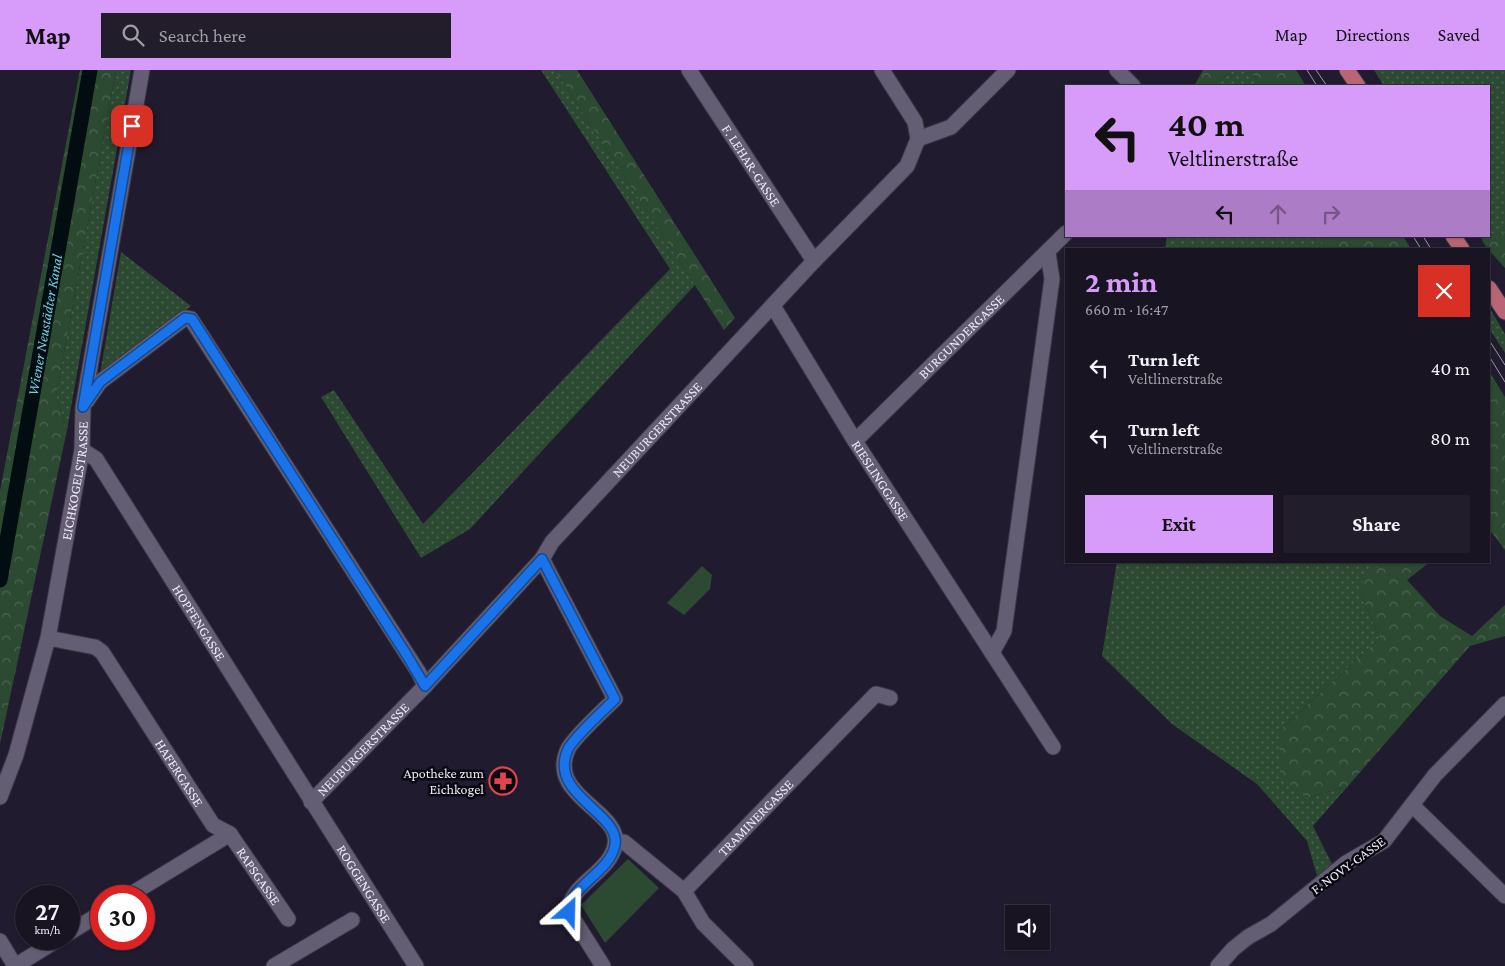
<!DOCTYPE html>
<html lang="en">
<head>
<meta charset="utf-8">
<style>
  :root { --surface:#181422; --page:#211d2a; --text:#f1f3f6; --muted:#9f9ea5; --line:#363340; --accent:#d79bf9 }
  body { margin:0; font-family:"Crimson Pro",serif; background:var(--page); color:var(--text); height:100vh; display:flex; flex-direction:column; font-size:19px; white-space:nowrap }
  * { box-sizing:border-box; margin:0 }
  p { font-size:16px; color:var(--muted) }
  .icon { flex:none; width:28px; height:28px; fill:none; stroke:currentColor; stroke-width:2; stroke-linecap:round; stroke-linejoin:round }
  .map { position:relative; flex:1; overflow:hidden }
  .drawer { position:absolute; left:1065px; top:178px; width:425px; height:315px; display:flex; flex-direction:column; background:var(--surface); border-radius:0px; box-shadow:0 1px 4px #0004,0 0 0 1px var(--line) }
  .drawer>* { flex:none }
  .guide { position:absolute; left:1065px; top:15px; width:425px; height:152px; border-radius:0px; box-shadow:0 1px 4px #0004,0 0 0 1px var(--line); background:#d79bf9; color:#111; overflow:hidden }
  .tools { position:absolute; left:1005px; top:835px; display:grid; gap:10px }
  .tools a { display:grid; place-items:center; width:45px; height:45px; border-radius:0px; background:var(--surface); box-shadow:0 1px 4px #0004,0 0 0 1px var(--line); font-size:25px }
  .speed { position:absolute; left:15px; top:815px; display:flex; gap:10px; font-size:25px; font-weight:700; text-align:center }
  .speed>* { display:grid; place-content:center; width:65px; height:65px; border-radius:50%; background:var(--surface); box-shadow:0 1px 4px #0004,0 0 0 1px var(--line); line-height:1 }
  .speed small { font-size:12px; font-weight:400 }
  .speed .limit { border:8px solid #d22; background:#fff; color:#111 }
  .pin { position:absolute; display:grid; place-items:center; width:42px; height:42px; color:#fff; margin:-21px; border-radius:10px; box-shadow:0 2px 8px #0006 }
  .me { position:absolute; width:55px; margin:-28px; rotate:25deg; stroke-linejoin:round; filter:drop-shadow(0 0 4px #0008) }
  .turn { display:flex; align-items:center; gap:18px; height:105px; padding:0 20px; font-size:22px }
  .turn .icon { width:65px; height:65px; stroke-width:2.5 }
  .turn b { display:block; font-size:35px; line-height:42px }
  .lanes { display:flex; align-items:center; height:48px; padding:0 20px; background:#0003; justify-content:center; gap:25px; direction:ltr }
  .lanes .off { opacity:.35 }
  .round { display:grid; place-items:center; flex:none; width:52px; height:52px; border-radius:0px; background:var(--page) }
  .overview { display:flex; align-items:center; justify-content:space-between; height:85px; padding:0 20px }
  h1 { font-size:30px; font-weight:700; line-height:38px; color:var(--accent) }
  .action { display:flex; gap:10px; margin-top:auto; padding:10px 20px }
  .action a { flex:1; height:58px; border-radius:0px; background:var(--accent); color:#111; font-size:20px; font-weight:700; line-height:58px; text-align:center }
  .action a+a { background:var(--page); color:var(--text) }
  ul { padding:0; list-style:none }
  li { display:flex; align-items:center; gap:15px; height:70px; padding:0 20px }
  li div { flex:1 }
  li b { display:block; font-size:19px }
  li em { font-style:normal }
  header { display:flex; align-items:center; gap:30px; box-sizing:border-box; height:70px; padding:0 25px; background:var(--accent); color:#111 }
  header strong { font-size:24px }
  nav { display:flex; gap:28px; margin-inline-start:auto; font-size:18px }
  .search { width:350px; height:45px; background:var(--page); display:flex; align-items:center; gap:12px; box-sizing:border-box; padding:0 18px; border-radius:0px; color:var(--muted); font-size:19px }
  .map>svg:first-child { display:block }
  .grass { fill:url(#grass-dots) }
  .forest { fill:url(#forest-crowns) }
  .green { fill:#2c4a32 }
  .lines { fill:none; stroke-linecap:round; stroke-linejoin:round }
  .canal { stroke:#010d11; stroke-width:15 }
  .minor-casing { stroke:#3c3847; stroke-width:17 }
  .primary-casing { stroke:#3c3847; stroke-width:17 }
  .minor { stroke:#635e74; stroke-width:15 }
  .primary { stroke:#ba6573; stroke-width:15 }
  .tram { stroke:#9b97a7; stroke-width:1 }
  .route-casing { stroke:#114b97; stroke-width:12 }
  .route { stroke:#1a73e8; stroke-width:9 }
  .labels { text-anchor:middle; stroke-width:5; stroke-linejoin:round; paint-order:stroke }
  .street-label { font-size:14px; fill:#ebe9f6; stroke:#09070f }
  .poi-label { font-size:14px; fill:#ebe9f6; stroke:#09070f; text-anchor:end }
  .water-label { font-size:15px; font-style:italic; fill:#74cee2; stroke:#09070f }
</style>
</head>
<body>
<header>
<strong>Map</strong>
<div class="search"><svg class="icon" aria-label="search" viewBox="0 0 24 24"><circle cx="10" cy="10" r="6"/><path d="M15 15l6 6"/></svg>Search here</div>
<nav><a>Map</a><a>Directions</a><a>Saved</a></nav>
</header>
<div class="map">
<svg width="1505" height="896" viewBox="0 0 1505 896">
  <defs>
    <pattern id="grass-dots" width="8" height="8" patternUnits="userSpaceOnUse" patternTransform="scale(1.25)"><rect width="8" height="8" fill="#2c4a32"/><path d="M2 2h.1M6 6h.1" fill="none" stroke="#4b6450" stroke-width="1.8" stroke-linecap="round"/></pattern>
    <pattern id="forest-crowns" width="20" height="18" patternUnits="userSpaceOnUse" patternTransform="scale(1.25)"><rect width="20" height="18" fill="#2c4a32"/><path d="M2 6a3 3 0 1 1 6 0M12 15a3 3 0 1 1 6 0" fill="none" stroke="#4b6450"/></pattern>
  </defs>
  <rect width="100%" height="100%" fill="#201b2e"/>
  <path class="grass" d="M116 0H131L67 360 56 326Z
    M541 0H555L695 215 470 459 421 488 321 327 334 320 423 454 670 199Z
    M1234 0H1249L1262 16H1211Z
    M1374 0H1505V161L1486 177 1480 166H1489V16H1384Z
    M1167 166H1319L1326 179H1165Z
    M121 182 191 236 100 304Z
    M1489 237 1505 264V283L1489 258Z
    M1117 491H1380V497L1360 523 1380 568 1279 661 1307 728 1348 716 1313 756 1333 796 1317 806 1307 771 1257 714 1172 654 1102 586Z"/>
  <path class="forest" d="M80 0H116L56 326 67 360 0 674V421Z
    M555 0H577L735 248 724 260Z
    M1203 0H1234L1211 16H1194Z
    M1249 0H1296L1306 16H1262Z
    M1505 161V198L1486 177Z
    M1319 166H1403L1411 179H1326Z
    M1489 301 1505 327V480L1489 459Z
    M1380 491H1431L1407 510 1440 546 1472 566 1505 535V566L1470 576 1348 716 1307 728 1280 707 1279 661 1380 568 1360 523 1365 501 1379 497Z"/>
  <path class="green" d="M702 496 712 505 710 519 684 545 667 533Z
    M628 789 659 818 605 873 581 835Z"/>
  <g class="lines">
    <path class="canal" id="s1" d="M0 510 90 0"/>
    <g class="minor-casing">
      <g id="minor">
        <path id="s2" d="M689 0 814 191"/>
        <path d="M882 0 915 52 918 69"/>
        <path d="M1117 0 1133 16"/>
        <path id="s3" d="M773 236 855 371 1053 677"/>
        <path d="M86 332 100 312 185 248 191 249 419 603 425 616"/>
        <path id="s4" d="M855 371 1066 163"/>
        <path id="s5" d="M82 380 96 389 416 896"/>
        <path d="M542 489 615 629C604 640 575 666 568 679 546 726 622 741 615 775 610 803 568 815 569 842L603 896"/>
        <path id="s6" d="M48 568 95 577 102 582 213 755 230 764 128 826"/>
        <path d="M992 583 1004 561 1052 209 1048 183"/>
        <path id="s7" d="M0 727 16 685 48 568 82 380 83 337 142 0"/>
        <path id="s8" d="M311 732 425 616 542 489 552 472 814 191 907 96 918 69 951 57 1008 0"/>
        <path d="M1412 735 1505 826"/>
        <path id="s9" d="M230 764 288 849"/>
        <path id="s10" d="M616 772H624L684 821 876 624 890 628"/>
        <path d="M684 821 703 853 746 896"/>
        <path d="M69 863 101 843"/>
        <path d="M0 871 15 896"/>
        <path d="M15 896 59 869"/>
        <path d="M274 896 352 850"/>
        <path d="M1218 896 1233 879 1248 867 1271 854 1346 793 1384 771 1435 705 1505 634"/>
      </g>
    </g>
    <g class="primary-casing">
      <path id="primary" d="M1347 0 1358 16
        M1453 166 1462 179
        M1489 218 1505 242"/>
    </g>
    <use href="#minor" class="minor"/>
    <use href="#primary" class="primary"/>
    <path class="tram" d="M1307 0 1317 16
      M1316 0 1327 16
      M1413 166 1421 179
      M1423 166 1431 179
      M1489 270 1505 295
      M1489 286 1505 312"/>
  </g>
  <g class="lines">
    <g class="route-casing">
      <path id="route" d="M132 56 83 337 100 312 185 248 192 249 408 587 425 616 542 489 615 629C604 640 575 666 568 679 547 725 621 743 615 775 610 803 568 816 569 842"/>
    </g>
    <use href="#route" class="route"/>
  </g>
  <defs>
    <g id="pharmacy-ring" transform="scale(1.4375)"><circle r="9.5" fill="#09070f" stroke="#e0444e" stroke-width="1.5"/><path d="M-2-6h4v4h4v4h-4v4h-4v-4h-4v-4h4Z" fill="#e0444e"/></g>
  </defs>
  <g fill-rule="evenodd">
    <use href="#pharmacy-ring" x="503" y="711"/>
  </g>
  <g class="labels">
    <g class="street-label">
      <text dy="5" stroke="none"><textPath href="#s2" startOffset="114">F. LEHAR-GASSE</textPath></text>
      <text dy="5" stroke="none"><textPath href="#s4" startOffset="149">BURGUNDERGASSE</textPath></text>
      <text dy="5" stroke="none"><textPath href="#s8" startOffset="509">NEUBURGERSTRASSE</textPath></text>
      <text dy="5" stroke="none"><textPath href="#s7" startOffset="326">EICHKOGELSTRASSE</textPath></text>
      <text dy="5" stroke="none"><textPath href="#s3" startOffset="205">RIESLINGGASSE</textPath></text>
      <text dy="5" stroke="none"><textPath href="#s5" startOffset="210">HOPFENGASSE</textPath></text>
      <text dy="5" stroke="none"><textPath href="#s8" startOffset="74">NEUBURGERSTRASSE</textPath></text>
      <text dy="5" stroke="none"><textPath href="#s6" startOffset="200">HAFERGASSE</textPath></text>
      <text dy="5" stroke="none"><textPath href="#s10" startOffset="188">TRAMINERGASSE</textPath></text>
      <text transform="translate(1348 795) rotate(-36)" y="5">F. NOVY-GASSE</text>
      <text dy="5" stroke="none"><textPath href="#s9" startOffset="51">RAPSGASSE</textPath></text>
      <text dy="5" stroke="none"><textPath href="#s5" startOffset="519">ROGGENGASSE</textPath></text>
    </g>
    <g class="poi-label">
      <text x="484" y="708">Apotheke zum<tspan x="484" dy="16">Eichkogel</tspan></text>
    </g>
    <g class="water-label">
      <text dy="5" stroke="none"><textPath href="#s1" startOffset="259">Wiener Neustädter Kanal</textPath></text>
    </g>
  </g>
</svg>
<div class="tools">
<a><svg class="icon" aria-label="sound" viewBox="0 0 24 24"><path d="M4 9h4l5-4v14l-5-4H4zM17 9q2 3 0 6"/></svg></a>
</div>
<div class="speed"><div>27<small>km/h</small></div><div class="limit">30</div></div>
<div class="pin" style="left:132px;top:56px;background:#d93025"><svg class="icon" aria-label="arrive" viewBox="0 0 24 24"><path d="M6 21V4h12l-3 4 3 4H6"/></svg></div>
<svg class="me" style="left:569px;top:842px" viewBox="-20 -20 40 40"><path d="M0-17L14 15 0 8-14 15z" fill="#1a73e8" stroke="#fff" stroke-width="4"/></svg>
<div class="guide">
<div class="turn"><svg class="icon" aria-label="left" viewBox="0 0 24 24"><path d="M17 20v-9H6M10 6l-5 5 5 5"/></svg><div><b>40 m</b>Veltlinerstraße</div></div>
<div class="lanes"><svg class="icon" aria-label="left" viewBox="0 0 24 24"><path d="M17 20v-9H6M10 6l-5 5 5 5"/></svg><svg class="icon off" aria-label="ahead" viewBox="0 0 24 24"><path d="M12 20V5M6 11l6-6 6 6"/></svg><svg class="icon off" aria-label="right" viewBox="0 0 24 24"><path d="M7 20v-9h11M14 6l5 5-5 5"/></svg></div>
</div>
<section class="drawer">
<div class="overview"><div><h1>2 min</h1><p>660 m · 16:47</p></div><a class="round" style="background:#d93025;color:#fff"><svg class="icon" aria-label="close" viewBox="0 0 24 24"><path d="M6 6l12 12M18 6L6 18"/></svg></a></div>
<ul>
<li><svg class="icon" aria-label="left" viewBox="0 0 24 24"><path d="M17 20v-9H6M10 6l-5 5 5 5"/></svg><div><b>Turn left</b><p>Veltlinerstraße</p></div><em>40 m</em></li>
<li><svg class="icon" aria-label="left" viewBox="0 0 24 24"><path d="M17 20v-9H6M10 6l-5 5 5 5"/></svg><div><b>Turn left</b><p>Veltlinerstraße</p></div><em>80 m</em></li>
</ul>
<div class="action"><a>Exit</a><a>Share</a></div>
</section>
</div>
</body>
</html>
